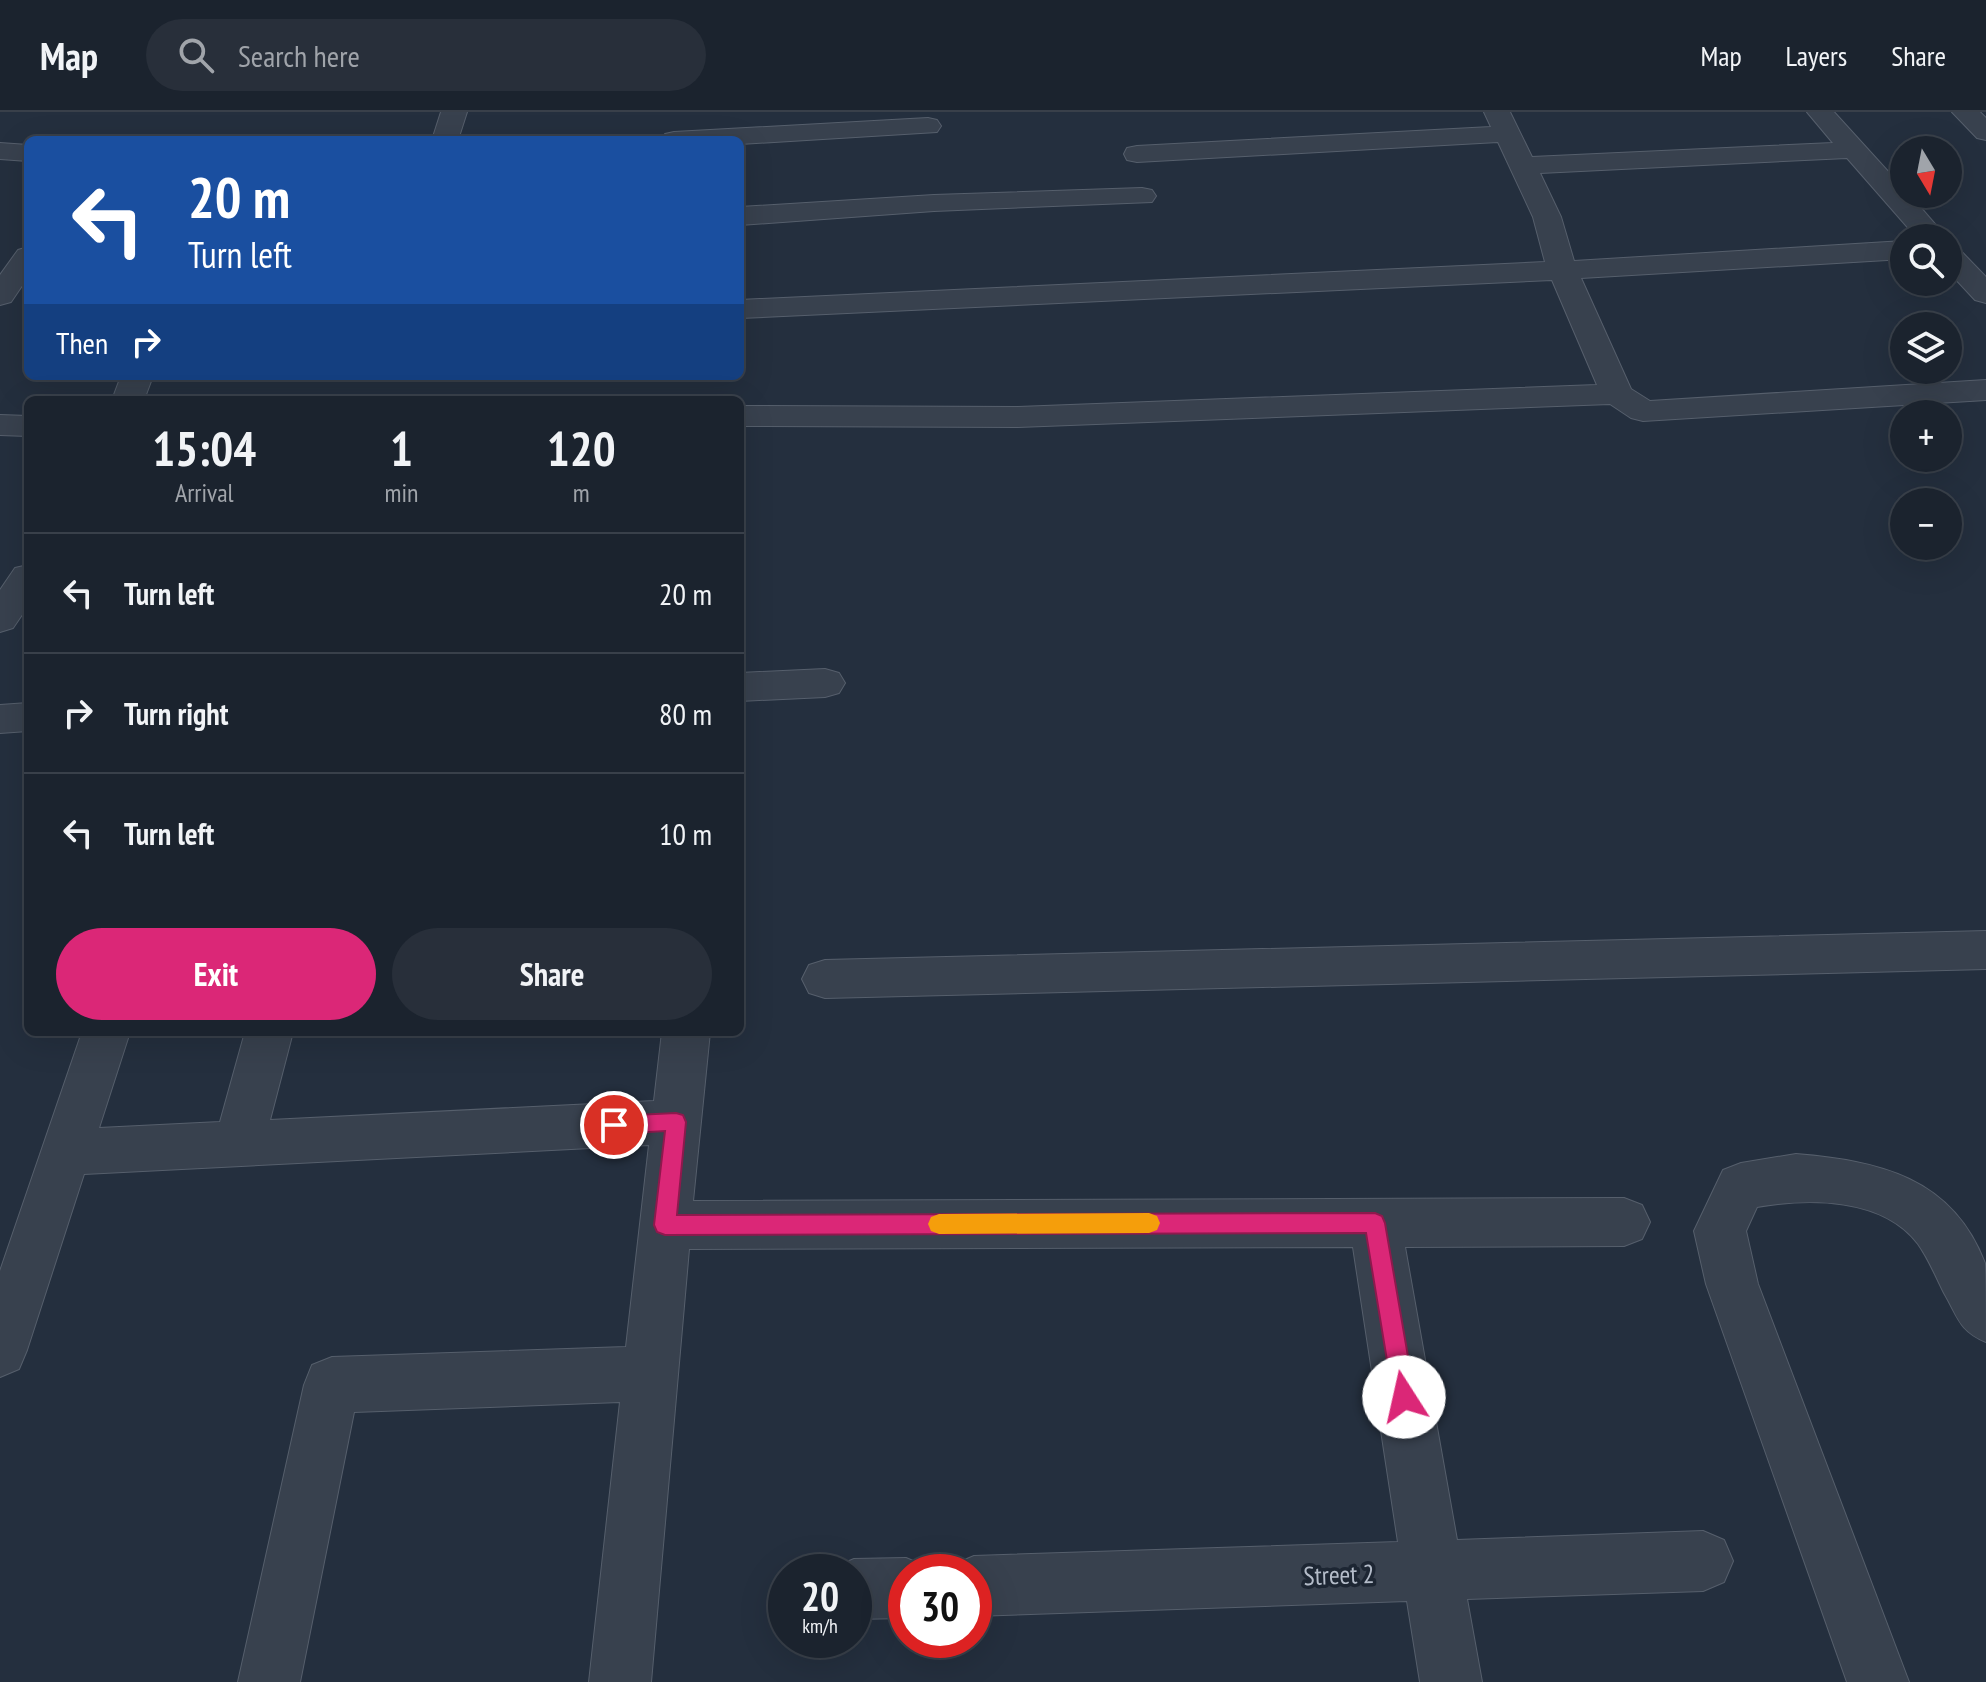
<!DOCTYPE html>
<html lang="en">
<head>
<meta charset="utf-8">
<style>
  :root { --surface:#1b232e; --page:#282f3a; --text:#f1f3f6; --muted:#a0a4aa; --line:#39404a; --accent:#db2777 }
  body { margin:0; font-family:"PT Sans Narrow",sans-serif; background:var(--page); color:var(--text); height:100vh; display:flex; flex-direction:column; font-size:30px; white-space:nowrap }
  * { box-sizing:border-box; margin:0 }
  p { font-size:26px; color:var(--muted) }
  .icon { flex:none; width:44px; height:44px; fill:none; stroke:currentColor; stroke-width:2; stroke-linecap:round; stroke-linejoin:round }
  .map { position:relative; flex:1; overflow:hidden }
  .panel { position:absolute; left:24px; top:284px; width:720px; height:640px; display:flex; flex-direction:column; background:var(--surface); border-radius:12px; box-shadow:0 8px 32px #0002,0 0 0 2px var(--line) }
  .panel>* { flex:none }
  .top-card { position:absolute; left:24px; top:24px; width:720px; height:244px; border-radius:12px; box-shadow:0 8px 32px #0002,0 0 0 2px var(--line); background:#1a4fa0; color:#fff; overflow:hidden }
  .needle { width:52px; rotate:170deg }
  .controls { position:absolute; left:1890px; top:24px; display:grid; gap:16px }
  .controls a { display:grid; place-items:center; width:72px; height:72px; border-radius:50%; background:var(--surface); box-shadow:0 8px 32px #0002,0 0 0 2px var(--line); font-size:40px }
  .speed { position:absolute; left:768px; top:1442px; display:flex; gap:16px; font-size:40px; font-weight:700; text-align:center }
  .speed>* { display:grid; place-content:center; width:104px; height:104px; border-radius:50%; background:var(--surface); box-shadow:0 8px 32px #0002,0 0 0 2px var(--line); line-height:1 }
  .speed small { font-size:20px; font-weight:400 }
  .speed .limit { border:12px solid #d22; background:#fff; color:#111 }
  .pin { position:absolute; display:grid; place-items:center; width:68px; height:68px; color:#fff; margin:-34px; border:4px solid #fff; border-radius:50%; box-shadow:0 2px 8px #0007 }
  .me { position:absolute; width:88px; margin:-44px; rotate:350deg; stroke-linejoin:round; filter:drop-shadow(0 0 6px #0008) }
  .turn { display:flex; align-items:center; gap:28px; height:168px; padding:0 32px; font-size:36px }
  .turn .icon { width:104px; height:104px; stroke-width:2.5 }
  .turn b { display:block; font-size:56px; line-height:68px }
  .then { display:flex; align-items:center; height:76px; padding:0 32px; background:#0003; gap:16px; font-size:30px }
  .eta { display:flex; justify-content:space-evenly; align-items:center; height:136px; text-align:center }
  .eta b { font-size:48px; font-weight:700; line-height:56px }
  .button { display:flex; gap:16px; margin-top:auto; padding:16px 32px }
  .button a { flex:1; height:92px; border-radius:48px; background:var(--accent); color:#fff; font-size:32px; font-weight:700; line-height:92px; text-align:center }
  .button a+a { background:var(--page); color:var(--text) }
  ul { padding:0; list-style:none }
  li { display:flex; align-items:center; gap:24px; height:120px; padding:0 32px; border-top:2px solid var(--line) }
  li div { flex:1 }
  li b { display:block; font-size:30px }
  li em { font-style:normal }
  header { display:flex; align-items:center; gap:48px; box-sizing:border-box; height:112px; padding:0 40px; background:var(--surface); border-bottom:2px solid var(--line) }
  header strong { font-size:38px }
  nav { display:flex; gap:44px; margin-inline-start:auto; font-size:28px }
  .search { width:560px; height:72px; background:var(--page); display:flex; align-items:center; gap:20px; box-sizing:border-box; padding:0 28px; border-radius:44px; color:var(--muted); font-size:30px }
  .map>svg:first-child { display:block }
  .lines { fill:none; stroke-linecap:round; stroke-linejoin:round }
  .minor-casing { stroke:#565f6c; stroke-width:2 }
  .minor { fill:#38414e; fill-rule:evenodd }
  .route { fill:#db2777; stroke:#8e194d; stroke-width:2 }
  .slow { fill:#f59e0b }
  .labels { text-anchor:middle; stroke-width:7; stroke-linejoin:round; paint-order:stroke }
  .near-street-label { font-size:26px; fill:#b4bcc9; stroke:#1d2633 }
</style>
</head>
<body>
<header>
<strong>Map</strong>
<div class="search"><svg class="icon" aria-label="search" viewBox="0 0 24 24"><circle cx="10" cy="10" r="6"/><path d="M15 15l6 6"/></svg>Search here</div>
<nav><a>Map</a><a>Layers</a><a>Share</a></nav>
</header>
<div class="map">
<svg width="1986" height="1570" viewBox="0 0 1986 1570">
  <rect width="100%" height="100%" fill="#242f3e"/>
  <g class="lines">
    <g class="minor-casing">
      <path id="minor" d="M441 0H467L458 28H432Z
        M1484 0H1510L1532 45 1833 31 1807 0H1834L1904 77V82H1909L1947 126H1917L1847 46 1540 61 1561 105 1574 149 1904 129V147L1581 166 1631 277 1650 289 1986 268V288L1643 309 1631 306 1610 292 1018 315 740 314V294L1018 295 1597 273 1552 168 740 206V188L1545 150 1533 105 1498 30 1137 50 1127 48 1124 42 1127 36 1137 34 1491 15Z
        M1952 0H1980L1986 6V28L1977 26Z
        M928 6 937 8 941 14 937 20 740 32V28H661L665 22 674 20Z
        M0 31 28 33V49L0 47Z
        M1142 76 1152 78 1156 84 1152 90 934 99 740 113V95L934 83Z
        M1948 133 1958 136 1986 165V191L1975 188 1948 159Z
        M28 135V165L11 190 0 193V163L18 138Z
        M121 264H153L144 288H112Z
        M0 303 28 304V324L0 323Z
        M28 453V494L13 516 0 520V478L15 456Z
        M825 557 839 561 845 571 839 581 825 585 740 589V561Z
        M28 591V619L0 621V593Z
        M1986 819V857L825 886 809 881 802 867 809 853 825 848Z
        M82 920H130L99 1016 220 1010 245 920H293L270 1008 654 989 662 920H710L693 1089 1624 1086 1642 1093 1650 1110 1642 1127 1624 1134 1405 1135 1457 1428 1703 1419 1724 1428 1733 1449 1724 1470 1703 1479 1467 1487 1482 1570H1420L1407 1489 974 1504V1460H950L953 1453 974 1444 1398 1430 1353 1135 689 1137 651 1570H589L620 1290 354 1300 300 1570H238L304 1273 312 1253 332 1245 626 1235 649 1033 84 1062 27 1238 19 1257 0 1265V1159Z
        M1796 1042C1879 1049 1952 1065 1985 1151 1986 1168 1986 1210 1986 1230 1959 1219 1958 1205 1944 1181 1936 1165 1928 1146 1918 1132 1883 1085 1808 1086 1757 1095L1746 1119 1758 1172 1909 1570H1847L1706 1172 1694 1119 1723 1058 1741 1051Z
        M906 1446 927 1455 929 1460H906V1506L854 1507V1460H831L833 1456 854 1447Z"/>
    </g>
    <use href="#minor" class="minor"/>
  </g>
  <path class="route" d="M676 1001 683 1003 686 1010 677 1103 1375 1101 1382 1104 1385 1111 1415 1285 1412 1294 1404 1297 1396 1294 1393 1285 1366 1121 665 1123 657 1120 654 1113 665 1019 614 1022 607 1019 604 1013 607 1006 614 1004Z"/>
  <path class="slow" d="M1149 1101 1157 1104 1160 1111 1157 1118 1149 1121 939 1122 931 1119 928 1112 931 1105 939 1102Z"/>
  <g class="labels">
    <g class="near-street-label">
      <text transform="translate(1339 1463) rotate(-2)" y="9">Street 2</text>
    </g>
  </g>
</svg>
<div class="controls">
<a><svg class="needle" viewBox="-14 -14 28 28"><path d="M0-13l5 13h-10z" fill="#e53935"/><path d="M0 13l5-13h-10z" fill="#a0a4aa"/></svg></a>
<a><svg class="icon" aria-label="search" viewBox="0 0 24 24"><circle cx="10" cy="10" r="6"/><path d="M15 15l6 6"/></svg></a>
<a><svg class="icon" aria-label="layers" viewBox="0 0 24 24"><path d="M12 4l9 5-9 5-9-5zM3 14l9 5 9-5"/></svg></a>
<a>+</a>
<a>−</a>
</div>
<div class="speed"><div>20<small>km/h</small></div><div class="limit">30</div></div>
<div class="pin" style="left:614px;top:1013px;background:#d93025"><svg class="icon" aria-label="arrive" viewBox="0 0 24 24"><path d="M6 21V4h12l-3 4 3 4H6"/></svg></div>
<svg class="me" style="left:1404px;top:1285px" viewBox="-20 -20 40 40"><circle r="19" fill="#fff"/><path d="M0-13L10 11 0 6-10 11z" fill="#db2777"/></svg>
<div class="top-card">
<div class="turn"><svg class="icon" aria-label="left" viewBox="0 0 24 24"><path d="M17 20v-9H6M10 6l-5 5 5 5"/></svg><div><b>20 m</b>Turn left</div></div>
<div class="then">Then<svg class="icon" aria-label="right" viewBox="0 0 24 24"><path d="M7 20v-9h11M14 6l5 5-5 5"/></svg></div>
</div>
<section class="panel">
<div class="eta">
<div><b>15:04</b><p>Arrival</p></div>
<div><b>1</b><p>min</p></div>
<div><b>120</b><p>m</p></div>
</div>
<ul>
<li><svg class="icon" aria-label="left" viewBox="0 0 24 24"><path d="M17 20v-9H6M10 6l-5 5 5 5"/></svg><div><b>Turn left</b></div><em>20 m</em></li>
<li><svg class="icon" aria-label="right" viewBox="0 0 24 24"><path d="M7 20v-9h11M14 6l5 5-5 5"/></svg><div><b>Turn right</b></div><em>80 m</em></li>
<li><svg class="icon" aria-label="left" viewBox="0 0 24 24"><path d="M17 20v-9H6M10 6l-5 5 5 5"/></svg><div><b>Turn left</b></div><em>10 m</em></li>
</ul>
<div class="button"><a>Exit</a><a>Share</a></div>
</section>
</div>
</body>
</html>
